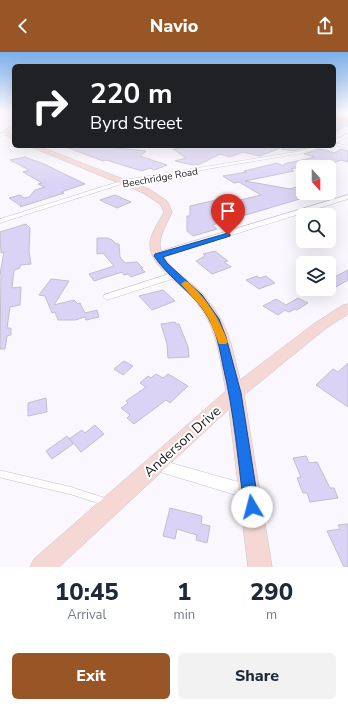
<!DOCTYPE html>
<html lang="en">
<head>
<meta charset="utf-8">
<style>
  :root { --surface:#fff; --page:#f2f2f3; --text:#1f2937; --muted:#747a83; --accent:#985525 }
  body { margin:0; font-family:"Nunito Sans",sans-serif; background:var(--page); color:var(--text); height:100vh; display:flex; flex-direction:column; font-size:15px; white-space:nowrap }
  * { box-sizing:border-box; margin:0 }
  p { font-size:13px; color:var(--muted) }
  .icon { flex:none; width:22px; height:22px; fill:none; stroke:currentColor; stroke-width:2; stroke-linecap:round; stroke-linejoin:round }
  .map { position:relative; height:515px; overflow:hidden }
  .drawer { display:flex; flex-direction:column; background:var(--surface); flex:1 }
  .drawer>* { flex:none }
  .banner { position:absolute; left:12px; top:12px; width:324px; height:84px; border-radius:6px; box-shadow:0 4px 16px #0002; background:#202124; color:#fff; overflow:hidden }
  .needle { width:26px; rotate:159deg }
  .fabs { position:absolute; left:296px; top:108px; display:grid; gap:8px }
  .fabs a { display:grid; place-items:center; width:40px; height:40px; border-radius:6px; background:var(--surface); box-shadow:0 4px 16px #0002; font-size:20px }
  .pin { position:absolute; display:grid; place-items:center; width:34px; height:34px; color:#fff; margin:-41px -17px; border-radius:50% 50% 50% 0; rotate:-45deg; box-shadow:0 0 4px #0007 }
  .pin .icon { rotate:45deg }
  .me { position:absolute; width:44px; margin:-22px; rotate:352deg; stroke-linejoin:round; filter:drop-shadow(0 0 3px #0008) }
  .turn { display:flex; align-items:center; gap:14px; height:84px; padding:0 12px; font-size:18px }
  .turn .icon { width:52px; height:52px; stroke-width:2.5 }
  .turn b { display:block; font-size:28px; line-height:34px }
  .eta { display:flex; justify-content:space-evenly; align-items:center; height:68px; text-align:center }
  .eta b { font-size:24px; font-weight:800; line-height:28px }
  .action { display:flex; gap:8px; margin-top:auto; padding:8px 12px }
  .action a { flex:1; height:46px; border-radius:6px; background:var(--accent); color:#fff; font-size:16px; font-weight:800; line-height:46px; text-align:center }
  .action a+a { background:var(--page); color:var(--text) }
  header { display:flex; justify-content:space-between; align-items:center; height:52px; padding:0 12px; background:var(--accent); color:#fff; font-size:18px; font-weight:800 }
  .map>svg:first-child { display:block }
  .building { fill:#dbd3f5; stroke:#c1bfca }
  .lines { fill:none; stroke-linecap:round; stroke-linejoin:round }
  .lane-casing { stroke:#c6c2cd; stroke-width:8 }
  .street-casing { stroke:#c6c2cd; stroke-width:1 }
  .secondary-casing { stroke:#c6c2cd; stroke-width:1 }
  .primary-casing { stroke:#d7d7d8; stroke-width:2 }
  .lane { stroke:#fff; stroke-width:7 }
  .street { fill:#fff; fill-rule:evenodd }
  .secondary { fill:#f5d8d3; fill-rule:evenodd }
  .primary { fill:#ecb0a7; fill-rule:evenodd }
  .route { fill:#1a73e8; stroke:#114b97 }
  .slow { fill:#f59e0b }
  .labels { text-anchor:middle; stroke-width:4; stroke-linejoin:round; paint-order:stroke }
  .far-street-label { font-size:10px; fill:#222024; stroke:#fff }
  .near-street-label { font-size:14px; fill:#222024; stroke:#fff }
</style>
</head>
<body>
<header><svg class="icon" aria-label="back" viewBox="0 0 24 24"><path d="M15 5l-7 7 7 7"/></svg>Navio<svg class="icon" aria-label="share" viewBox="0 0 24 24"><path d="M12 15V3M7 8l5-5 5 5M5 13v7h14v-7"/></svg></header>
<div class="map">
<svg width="348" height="515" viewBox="0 0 348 515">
  <rect width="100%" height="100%" fill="#faf7fe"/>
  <path class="building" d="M334 70 348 71V73L334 80Z
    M63 94H100L146 99 140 104 167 113 155 118 150 116 142 119 106 108 103 109Z
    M194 94H309L311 95 292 99 282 97 283 95 260 104 243 100 230 105 220 102 198 113H193L175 109 186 106 173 97Z
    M320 97 335 101 341 97 348 99V110L341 108 324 115 315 112 291 117 294 119 245 129 290 137 303 133V146L212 173 217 177 193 184 187 179V164H190V154L225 146 232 150 261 143 239 130 234 131 223 124 247 120 244 119 277 111 284 114V112L315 105 304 102Z
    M25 105 44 112 85 132 61 140 64 141 20 155 21 154 9 146 20 143 24 146 29 145 35 138 45 135 38 132 42 131 23 120 29 118 10 108Z
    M115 143 131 150 117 156 100 148Z
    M26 172 30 176 29 199 31 212 20 213V216L14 218 12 236 21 235 20 253 10 255 7 276H11V283L7 284 5 297H0L1 222H0L4 200 1 201 0 180Z
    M97 186H108V187H111L116 192H119L120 205 125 211 137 210 143 216H141L145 220 131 225 128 222 124 223 122 220 94 229 89 222 114 214 103 201 97 202Z
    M215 199 228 209 224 210 231 215 212 222 196 209 205 204 203 202Z
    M348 218V228L329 239V228Z
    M257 224 260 226 266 224 275 231 259 237 246 228Z
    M51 227 69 229 54 253 74 248 78 252 80 251 85 261 97 258 99 265 86 268 85 265 75 268H58L55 260 52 261 45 244 39 243Z
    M163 238 175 249 152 258 139 244Z
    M298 246 308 251 297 258 295 257 289 260 285 258 278 263 263 254 276 247 286 253Z
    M175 270 176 272H179L188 295 189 305 168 306 167 292 161 272Z
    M124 309 133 314 123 323 114 317Z
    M348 311V355L316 333 333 317 338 320Z
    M156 322 163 326 168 322 188 334 170 351 166 348 134 372 127 366 130 363 121 356 128 351 126 349 146 335 140 331 148 324 151 326Z
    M46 346 47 360 28 364V351Z
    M95 373 104 382 81 400 70 387 73 392 52 407 46 399 67 384 69 387 82 378 85 381Z
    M306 404 309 411 317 410 330 436H334L338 446 310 450 307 441H303L297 426 301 425 293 406Z
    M170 456 202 464 201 472 210 474 207 491 196 488 197 483 177 477 175 487 163 484Z
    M348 472V515H344L327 479 340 477 338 473Z"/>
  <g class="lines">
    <g class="lane-casing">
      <path id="lane" d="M0 422 72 439 106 450"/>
    </g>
    <g class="street-casing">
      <path id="street" d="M0 60H14V61L0 62Z
        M336 60H340L343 68 338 69 340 67Z
        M6 80 7 82 0 84V82Z
        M348 82V85L335 91 348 94V96L334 93V88Z
        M318 94H325L302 101 125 131 0 171V167L124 128 302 99Z
        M348 143V147L161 205H158L154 203 155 201Z
        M172 221H175L179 223 178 225 110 247 107 248 103 245 104 243Z
        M157 407 249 433 254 435 256 440 254 445 249 447 157 419 152 417 150 413 152 409Z"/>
    </g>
    <g class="secondary-casing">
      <path id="secondary" d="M14 71V76L9 81 14 84V89L3 81Z
        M29 94H38L149 137 167 149 172 160C168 170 159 183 160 194 163 215 190 228 203 242 209 249 216 259 221 267 231 286 235 308 240 328L315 271 343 253 348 252V262L325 277 244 343 272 515H248L229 357 59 515H30L34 507 226 339C221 315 219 290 208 268 204 261 199 253 194 247 182 233 151 215 150 194 149 183 159 170 164 160L160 152 143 141Z"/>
    </g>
    <g class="primary-casing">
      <path id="primary" d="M334 64 348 66V70L334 68Z"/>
    </g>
    <use href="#lane" class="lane"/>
    <use href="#street" class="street"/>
    <use href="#secondary" class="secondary"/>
    <use href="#primary" class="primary"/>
  </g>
  <linearGradient id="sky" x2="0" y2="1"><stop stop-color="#7baeea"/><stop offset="0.45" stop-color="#fdfbff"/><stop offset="1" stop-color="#fdfbff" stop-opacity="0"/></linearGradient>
  <rect width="348" height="132" fill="url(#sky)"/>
  <path class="route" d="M228 181 230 182V184L163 205 167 211 202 243 219 267 226 285 241 341 259 455 257 460 252 462 246 460 244 455C238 408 234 360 223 314 220 298 217 282 209 267 196 242 170 228 154 204L155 202Z"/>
  <path class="slow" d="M185 229 188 230C208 249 218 264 228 290L226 292H219L209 267 202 256 181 232Z"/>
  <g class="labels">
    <g class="far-street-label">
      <text transform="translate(160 125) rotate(-10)" y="4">Beechridge Road</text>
    </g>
    <g class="near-street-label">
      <text transform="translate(182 389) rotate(-42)" y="5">Anderson Drive</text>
    </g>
  </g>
</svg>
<div class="fabs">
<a><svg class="needle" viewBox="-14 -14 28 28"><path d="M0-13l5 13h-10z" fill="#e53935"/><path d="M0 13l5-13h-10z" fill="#747a83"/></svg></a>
<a><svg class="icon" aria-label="search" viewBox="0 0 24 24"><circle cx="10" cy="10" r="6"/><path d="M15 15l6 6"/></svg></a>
<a><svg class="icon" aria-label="layers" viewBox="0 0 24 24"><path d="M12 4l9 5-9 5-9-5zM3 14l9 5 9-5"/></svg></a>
</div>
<div class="pin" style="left:228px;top:183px;background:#d93025"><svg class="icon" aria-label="arrive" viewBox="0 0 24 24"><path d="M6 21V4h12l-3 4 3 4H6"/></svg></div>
<svg class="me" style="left:252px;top:455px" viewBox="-20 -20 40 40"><circle r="19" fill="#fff"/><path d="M0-13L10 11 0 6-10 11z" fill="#1a73e8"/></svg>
<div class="banner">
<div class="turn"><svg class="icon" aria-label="right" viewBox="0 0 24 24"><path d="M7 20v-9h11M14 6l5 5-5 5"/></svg><div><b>220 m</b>Byrd Street</div></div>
</div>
</div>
<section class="drawer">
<div class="eta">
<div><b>10:45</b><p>Arrival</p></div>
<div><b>1</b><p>min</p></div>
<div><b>290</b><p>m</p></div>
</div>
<div class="action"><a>Exit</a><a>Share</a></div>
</section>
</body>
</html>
